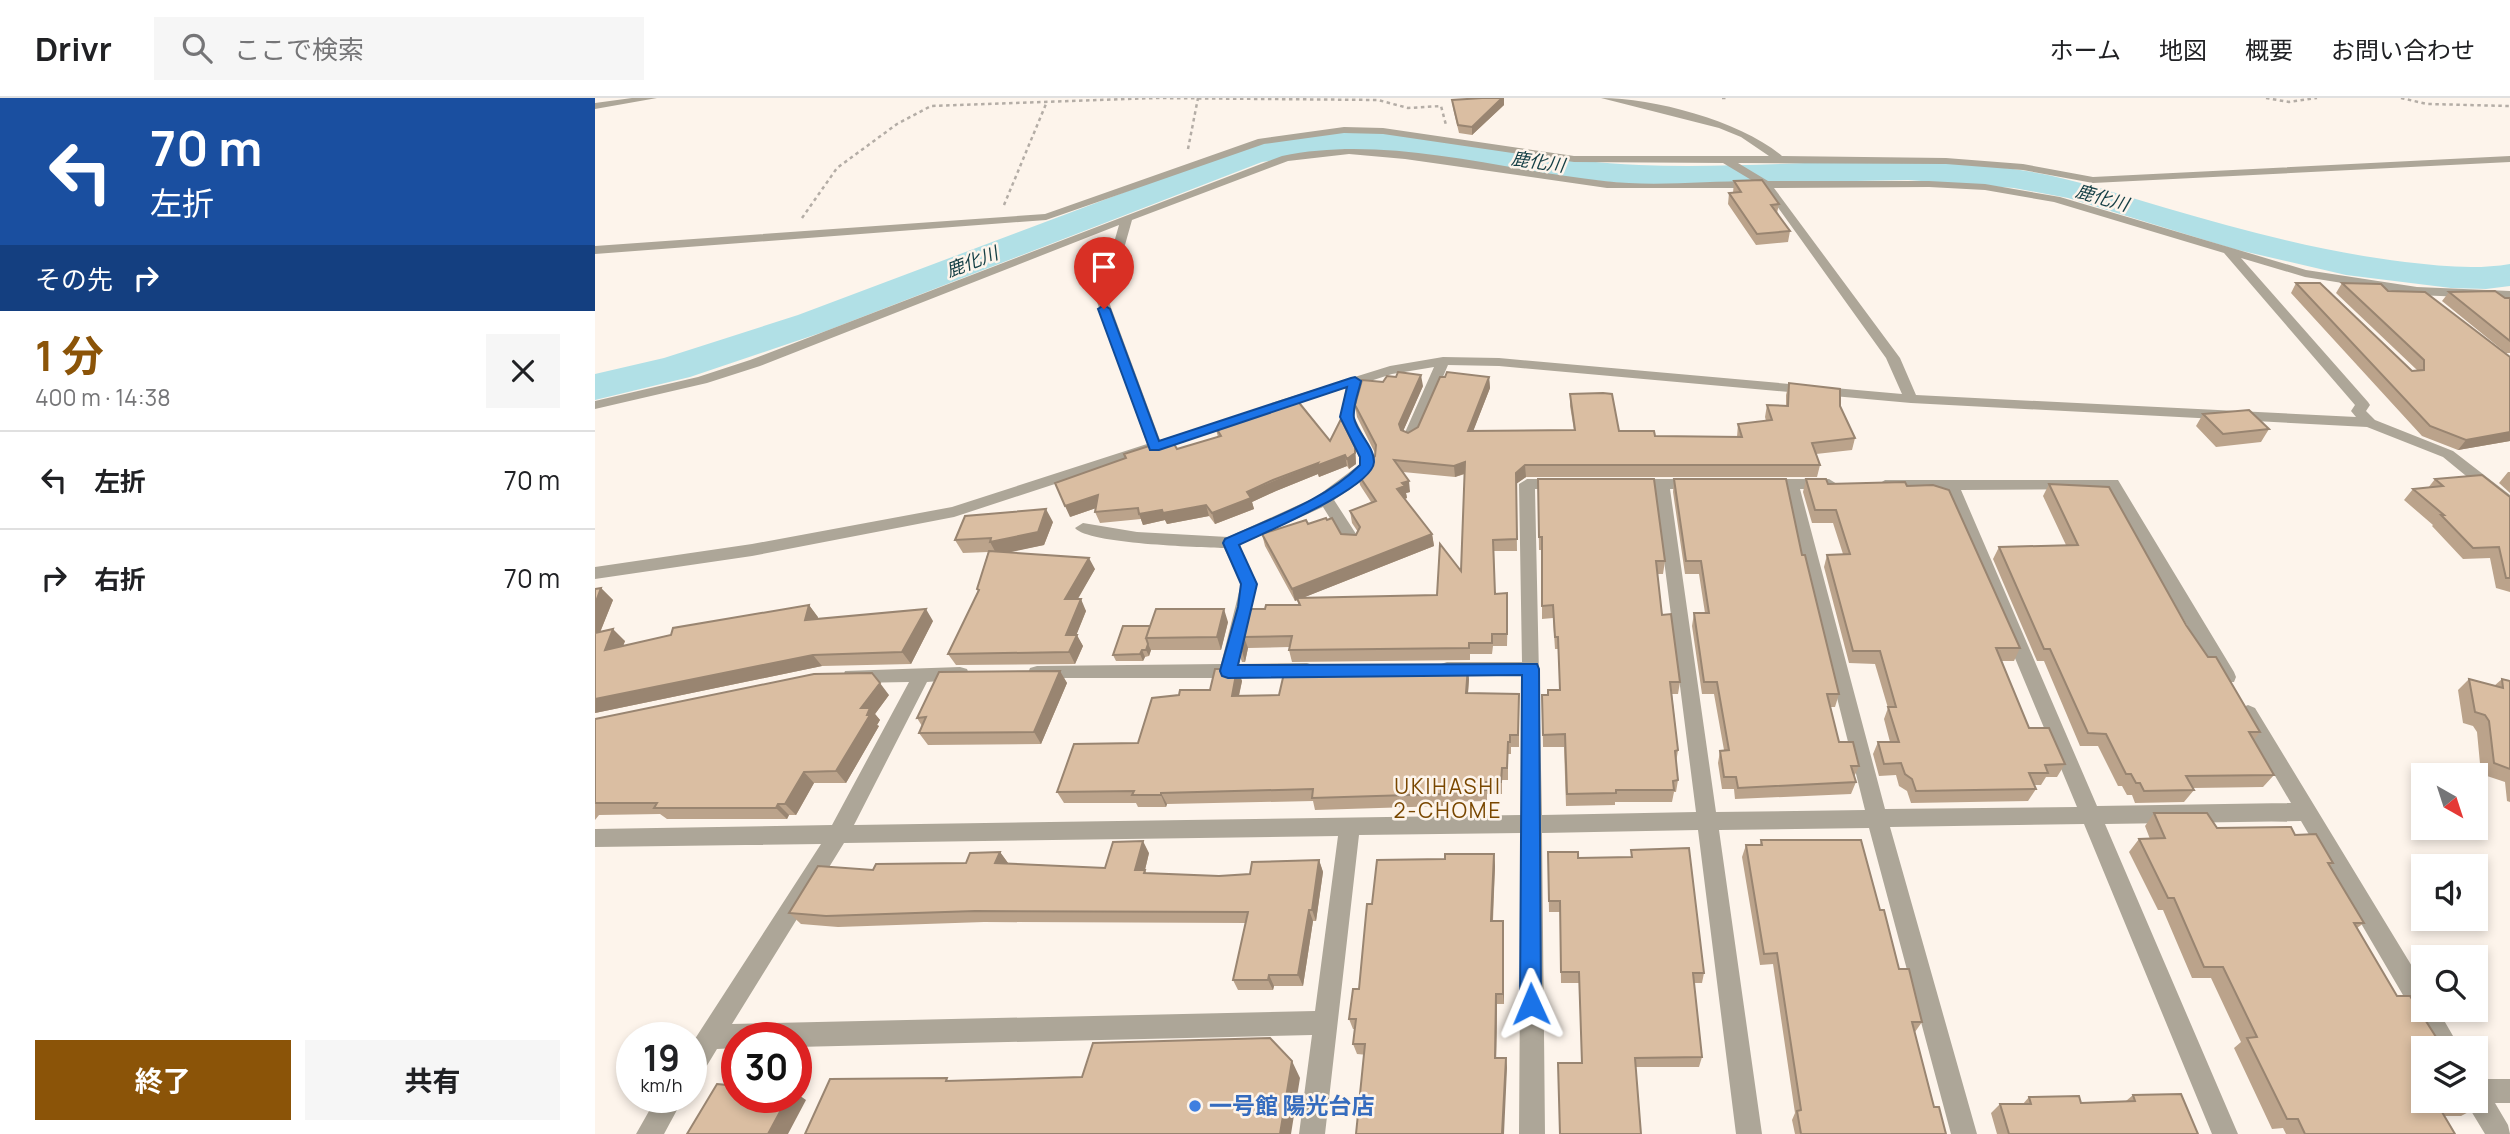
<!DOCTYPE html>
<html lang="ja">
<head>
<meta charset="utf-8">
<style>
  :root { --surface:#fff; --page:#f6f6f6; --text:#202124; --muted:#757577; --line:#e0e0e0; --accent:#8b5408 }
  body { margin:0; font-family:Manrope,"Noto Sans JP",sans-serif; background:var(--page); color:var(--text); height:100vh; display:flex; flex-direction:column; font-size:26px; white-space:nowrap }
  * { box-sizing:border-box; margin:0 }
  p { font-size:23px; color:var(--muted) }
  .icon { flex:none; width:38px; height:38px; fill:none; stroke:currentColor; stroke-width:2; stroke-linecap:round; stroke-linejoin:round }
  .map { position:relative; flex:1; overflow:hidden }
  .details { display:flex; flex-direction:column; background:var(--surface); width:595px }
  .details>* { flex:none }
  .hud { background:#1a4fa0; color:#fff; overflow:hidden }
  .needle { width:46px; rotate:141deg }
  .fabs { position:absolute; left:1816px; top:665px; display:grid; gap:14px }
  .fabs a { display:grid; place-items:center; width:77px; height:77px; border-radius:0px; background:var(--surface); box-shadow:0 4px 10px #0003; font-size:35px }
  .speed { position:absolute; left:21px; top:924px; display:flex; gap:14px; font-size:35px; font-weight:700; text-align:center }
  .speed>* { display:grid; place-content:center; width:91px; height:91px; border-radius:50%; background:var(--surface); box-shadow:0 4px 10px #0003; line-height:1 }
  .speed small { font-size:18px; font-weight:400 }
  .speed .limit { border:10px solid #d22; background:#fff; color:#111 }
  .pin { position:absolute; display:grid; place-items:center; width:60px; height:60px; color:#fff; margin:-72px -30px; border-radius:50% 50% 50% 0; rotate:-45deg; box-shadow:0 0 7px #0007 }
  .pin .icon { rotate:45deg }
  .me { position:absolute; width:77px; margin:-38px; rotate:359deg; stroke-linejoin:round; filter:drop-shadow(0 0 5px #0008) }
  .turn { display:flex; align-items:center; gap:24px; height:147px; padding:0 35px; font-size:32px }
  .turn .icon { width:91px; height:91px; stroke-width:2.5 }
  .turn b { display:block; font-size:49px; line-height:60px }
  .then { display:flex; align-items:center; height:66px; padding:0 35px; background:#0003; gap:14px; font-size:26px }
  .round { display:grid; place-items:center; flex:none; width:74px; height:74px; border-radius:0px; background:var(--page) }
  .headline { display:flex; align-items:center; justify-content:space-between; height:119px; padding:0 35px }
  h1 { font-size:42px; font-weight:700; line-height:52px; color:var(--accent) }
  .button { display:flex; gap:14px; margin-top:auto; padding:14px 35px }
  .button a { flex:1; height:80px; border-radius:0px; background:var(--accent); color:#fff; font-size:28px; font-weight:700; line-height:80px; text-align:center }
  .button a+a { background:var(--page); color:var(--text) }
  ul { padding:0; list-style:none }
  li { display:flex; align-items:center; gap:21px; height:98px; padding:0 35px; border-top:2px solid var(--line) }
  li div { flex:1 }
  li b { display:block; font-size:26px }
  li em { font-style:normal }
  header { display:flex; align-items:center; gap:42px; box-sizing:border-box; height:98px; padding:0 35px; background:var(--surface); border-bottom:2px solid var(--line) }
  header strong { font-size:33px }
  nav { display:flex; gap:38px; margin-inline-start:auto; font-size:24px }
  .search { width:490px; height:63px; background:var(--page); display:flex; align-items:center; gap:18px; box-sizing:border-box; padding:0 24px; border-radius:0px; color:var(--muted); font-size:26px }
  main { display:flex; flex:1; min-height:0 }
  .map>svg:first-child { display:block }
  .lines { fill:none; stroke-linecap:round; stroke-linejoin:round }
  .river { fill:#b1e0e6; fill-rule:evenodd }
  .path { stroke:#b4ada6; stroke-width:2.5; stroke-dasharray:3.5 3.5; stroke-linecap:butt }
  .street { fill:#ada698; fill-rule:evenodd }
  .wall { fill:#bba38b; fill-rule:evenodd }
  .shaded-wall { fill:#998571 }
  .building { fill:#dabea2; stroke:#998571; stroke-width:2 }
  .route { fill:#1a73e8; stroke:#114b97; stroke-width:2 }
  .shop-dot { fill:#3f7fe0; stroke:#fdf4eb; stroke-width:2.5 }
  .labels { text-anchor:middle; stroke-width:5; stroke-linejoin:round; paint-order:stroke }
  .far-water-label { font-size:18px; font-style:italic; fill:#133e44; stroke:#fdf4eb }
  .neighbourhood-label { font-size:21px; letter-spacing:2px; fill:#794700; stroke:#fdf4eb }
  .near-shop-label { font-size:23px; font-weight:bold; fill:#366cbe; stroke:#fdf4eb; text-anchor:start }
</style>
</head>
<body>
<header>
<strong>Drivr</strong>
<div class="search"><svg class="icon" aria-label="search" viewBox="0 0 24 24"><circle cx="10" cy="10" r="6"/><path d="M15 15l6 6"/></svg>ここで検索</div>
<nav><a>ホーム</a><a>地図</a><a>概要</a><a>お問い合わせ</a></nav>
</header>
<main>
<section class="details">
<div class="hud">
<div class="turn"><svg class="icon" aria-label="left" viewBox="0 0 24 24"><path d="M17 20v-9H6M10 6l-5 5 5 5"/></svg><div><b>70 m</b>左折</div></div>
<div class="then">その先<svg class="icon" aria-label="right" viewBox="0 0 24 24"><path d="M7 20v-9h11M14 6l5 5-5 5"/></svg></div>
</div>
<div class="headline"><div><h1>1 分</h1><p>400 m · 14:38</p></div><a class="round"><svg class="icon" aria-label="close" viewBox="0 0 24 24"><path d="M6 6l12 12M18 6L6 18"/></svg></a></div>
<ul>
<li><svg class="icon" aria-label="left" viewBox="0 0 24 24"><path d="M17 20v-9H6M10 6l-5 5 5 5"/></svg><div><b>左折</b></div><em>70 m</em></li>
<li><svg class="icon" aria-label="right" viewBox="0 0 24 24"><path d="M7 20v-9h11M14 6l5 5-5 5"/></svg><div><b>右折</b></div><em>70 m</em></li>
</ul>
<div class="button"><a>終了</a><a>共有</a></div>
</section>
<div class="map">
<svg width="1915" height="1036" viewBox="0 0 1915 1036">
  <rect width="100%" height="100%" fill="#fdf4eb"/>
  <g class="lines">
    <path class="river" d="M765 33C859 37 950 64 1044 67 1168 72 1293 54 1418 71 1471 78 1520 95 1571 110 1650 133 1728 154 1810 164 1845 168 1880 172 1915 166V188L1891 191 1856 190 1751 177 1639 151 1473 100 1419 90 1313 82 1045 87 975 80 835 57 751 51 667 64 231 233 95 279 0 302V276L69 260 203 217 647 50 711 37Z"/>
    <path class="path" d="M1127 0H1133
      M1671 0 1694 4 1722 0
      M1806 0 1832 6 1915 8
      M593 51 603 0
      M409 107 451 6
      M207 120 242 70 302 26 336 8 561 0 783 2 813 10 846 8 851 27"/>
    <path class="street" d="M37 0H62L0 11V5Z
      M1006 0C1059 0 1146 23 1187 58L1351 60 1428 66 1498 79 1915 58V64L1498 85 1428 72 1351 66 1143 65 1173 83H1334L1390 86 1465 99 1711 172 1822 189 1915 193V201L1822 197 1710 179 1646 160 1773 304 1775 307 1771 313 1780 322 1858 353 1915 397V410L1909 409 1848 359 1772 329 1316 305 904 268 853 267 822 339 815 344 810 342 808 339 839 269 797 276 766 286 759 319 780 359V368L765 384 739 402 765 442 763 446H751L728 409 644 447 662 486 644 566 712 565 718 567 721 572 718 577 633 580H435L433 575 435 570 442 568 626 566 646 486 629 450C604 449 493 446 480 430L488 425 542 434 633 439 721 399 764 367V359L745 319 751 290 681 312 676 311V305L795 268 848 259 904 260 1307 296 1291 260 1169 90H1012L810 61 754 56 693 63 537 122 514 204 565 342 641 318 646 319 648 322 646 325 359 419 157 458 0 481V469L157 446 357 409 552 346 502 204 524 127 165 268 112 285 0 311V303L103 279 155 262 687 58C791 36 905 72 1009 83 1058 89 1110 83 1158 83L1128 65 979 64 788 36 749 35 669 46 451 122 0 156V148L450 116 663 41 749 29 788 30 979 58H1174L1146 39 1124 30ZM1334 89 1390 92 1459 104 1629 155 1760 307 1756 313 1761 319 1321 297 1305 260 1179 90Z
      M932 381H965L973 386 965 391H940L947 717 1101 714 1060 391 1033 390 1030 386 1033 382 1038 381H1101L1109 386 1101 391H1075L1121 714 1270 712 1190 391 1163 390 1160 386 1163 382 1168 381H1234L1242 386 1234 391H1205L1290 711 1482 709 1350 392H1290L1282 387 1290 382H1523L1639 574 1641 579 1639 584H1625L1513 391 1366 392 1502 708 1696 705 1643 615 1646 610 1653 607 1660 610 1829 888V912H1843L1865 950H1839L1706 723 1510 726 1643 1036H1617L1489 726 1295 729 1382 1036H1356L1274 730 1124 732 1167 1036H1141L1103 732 947 735 950 1036H924L926 735 764 737 730 1036H704L717 937 201 949V940H142V950L122 951 105 979 96 982V947L226 746 0 749V731L237 727 314 584 257 585 250 583 248 578 250 573 365 569 372 571 374 576 372 581 332 584 259 727 926 717 927 578H852L846 576 843 571 846 566 852 564H927L924 386ZM743 738 720 913 137 926 249 745Z
      M1881 981H1915V1005H1900L1913 1027 1915 1036H1890L1870 1003H1881Z
      M62 999H89L69 1036H41Z"/>
  </g>
  <path class="wall" d="M887 0H909V7L877 37 864 35 858 10 857 2Z
    M1139 83 1184 106 1182 115 1195 133 1193 144 1161 147 1133 106 1134 95H1138Z
    M1701 185 1817 273 1822 272 1741 195 1747 185 1793 193 1915 259V343L1863 352 1827 338 1696 195Z
    M1854 194 1910 200H1915V255H1911L1847 203Z
    M850 279H894L895 290 878 333 979 332 975 308V296L1024 333 1060 338 1142 339 1143 326 1171 323 1170 319 1172 307 1191 308V297L1194 285 1245 308 1260 340 1257 352 1221 356 1225 367 1222 379H931L921 386 922 453H899L900 496 912 495 913 507 912 548H898L897 556H875V562L697 564 694 552V549L653 550 650 564H647L643 553 653 513 704 507 702 502 700 503 670 448 667 436 713 426 732 422 746 436 761 437 763 434 757 425 755 413 776 404 765 387 763 376 780 358V355L762 319 760 307 828 288 808 333 813 335 823 329ZM808 374 860 379 870 376 866 473 842 497 707 500 839 448 837 436 810 401 812 400 811 395 815 394Z
    M1608 316 1674 331 1666 344 1621 349 1601 328Z
    M620 328 735 343 760 349 761 366 754 371 752 368 724 379 723 376 681 393 657 404 659 411 620 426 614 418 572 426 570 422 548 427 546 421 505 425 500 414 501 410 475 419 531 361 529 356 582 351 623 339Z
    M1913 374H1915V395L1904 385Z
    M943 381 1070 463 1068 476H1062L1067 517 1085 584 1083 596H1077L1083 652 1081 665 1083 682 1081 694H1079L1077 704H1020V707L971 708 969 649H948L947 597H953L965 592 963 551H960L958 520 947 521V452H944Z
    M1079 381 1207 457 1244 596 1240 609H1235L1244 644 1264 668 1259 679 1261 684 1256 696 1140 701 1139 691H1127L1123 665 1125 653 1129 652 1119 596H1107L1097 528 1099 515H1110L1104 476H1090L1078 394Z
    M1211 381 1233 386 1312 388 1425 550 1419 563H1406L1434 630 1470 666 1462 679H1451L1446 687H1439L1441 691 1433 703 1316 705 1312 693 1304 688 1301 677 1284 678 1278 656 1283 644H1295L1289 621 1293 610 1280 566 1254 565 1229 469 1232 457 1248 456 1238 425H1217L1208 394Z
    M1840 381 1915 399V494L1901 490 1895 460 1868 461 1837 428 1838 427 1809 402 1818 391 1833 390Z
    M1454 386 1591 527 1665 634 1659 642 1679 677 1668 689 1598 690 1599 692 1589 704 1540 705 1537 697H1532L1527 688H1523L1503 648H1485L1449 563H1442L1398 461 1404 449 1471 447 1448 398Z
    M458 424 449 447 414 454 500 471 482 501 491 513 481 537 488 548 480 566 361 567 353 556 383 494 382 491 393 454 368 455 360 442Z
    M6 490 18 502 5 534 30 543 28 548 214 507 223 520 338 523 316 566 227 568 0 615Z
    M633 524 626 552H556L554 558 550 559 548 563H521L518 557 555 528Z
    M642 571 647 583 644 598 684 597 874 581 873 595 924 596V649H916V656H913V682H907V696H892V703L848 704V708L720 712 718 703 572 706 571 709H543L541 705H469L462 694 543 645Z
    M465 573 472 585 446 646 333 647 324 635 327 628 322 620Z
    M1874 581 1899 588 1907 581 1915 583V704L1912 703 1910 684 1886 676 1882 634 1878 628 1868 625 1863 592Z
    M294 597 280 616 285 622 282 627 284 628 251 685H219L201 717H194L192 721H72L65 716 4 717 0 722V621Z
    M1559 715 1622 730 1700 737 1738 765 1735 768 1769 825 1762 830 1802 898 1885 1008 1866 1018H1849L1860 1036H1691L1688 1030 1677 1031 1639 950 1646 944 1616 880H1597L1568 812H1563L1534 754 1544 741H1555L1550 728Z
    M1166 742 1285 812 1304 871 1327 924 1320 934H1319L1339 1009 1351 1036H1200L1197 1022 1200 1015 1178 866 1165 867 1147 759 1151 747H1165Z
    M1036 752 1109 875 1107 885H1099L1107 959 1104 969H1040L987 965 984 885H966L965 814H954L953 754 983 760 1036 759Z
    M405 754 413 765 510 770 554 755 550 772 552 776 624 778 655 776 724 762 728 774 721 823H718L708 888H679L678 892H643L638 882 651 825 389 824 243 829 206 826 194 815 278 772 371 765Z
    M899 756 900 768 898 823 909 834V906H902L901 960H911L912 970 762 956 758 946 760 931H758L754 921 764 891 850 761Z
    M1538 997 1603 1036H1402L1396 1015 1405 1006H1428L1434 999 1486 1005 1531 1003Z"/>
  <path class="shaded-wall" d="M907 0H909V7L877 37V29Z
    M826 277 828 288 806 338 804 326Z
    M894 279 895 290 874 344 873 333Z
    M1915 334V343L1863 352 1871 342Z
    M760 349 761 366 754 371 752 361Z
    M750 357 752 368 724 379 723 376 681 393 657 404 659 411 620 426 617 415 652 394 723 365Z
    M870 364 871 375 860 379 859 368Z
    M930 367 931 379 921 386 922 453 921 375Z
    M814 383 815 394 811 395 812 400 804 402 802 391 807 385Z
    M503 397 507 408 475 419 470 408Z
    M611 407 614 418 572 426 570 422 548 427 544 416 567 412Z
    M451 411 458 424 449 447 402 457 395 444Z
    M837 436 839 448 700 503 697 491Z
    M494 460 500 471 476 513 470 501Z
    M6 490 18 502 0 547V506Z
    M486 501 491 513 477 548 471 537Z
    M214 507 223 519 220 534 210 522Z
    M331 511 338 523 316 566 307 554Z
    M629 511 633 524 626 552 622 539Z
    M18 531 30 543 22 564 10 552Z
    M482 537 488 548 480 566 474 554Z
    M649 539 653 550 650 564 647 553Z
    M553 546 556 552 554 558 551 552Z
    M547 552 550 559 548 563 545 556Z
    M218 557 227 568 0 615V601Z
    M873 569 874 581 872 607 871 595Z
    M642 571 647 583 641 610 637 598Z
    M465 573 472 585 446 646 439 634Z
    M285 585 294 597 280 616 285 622 282 627 284 628 251 685 241 673 266 610Z
    M209 674 219 685 201 717 190 706Z
    M566 695 572 706 571 709 566 697Z
    M183 706 194 717 192 721 181 710Z
    M548 743 554 755 547 784 540 772Z
    M405 754 413 765H400Z
    M899 756 900 768 897 834 896 823Z
    M724 762 728 774 721 823 717 812Z
    M714 812 718 823 708 888 703 877Z
    M908 823 909 834V906L908 896Z
    M674 877 679 888 678 892 673 882Z
    M901 896 902 906 901 970 900 960Z
    M911 960 912 970 909 1036H907Z
    M697 963 705 980 696 1036H685Z
    M201 995 211 1002 193 1036H173L193 999H201Z"/>
  <path class="building" d="M887 0H907L877 29 863 27 857 2Z
    M1167 82 1184 106 1176 107 1195 133 1162 136 1134 95 1146 94 1139 83Z
    M1701 185H1725L1817 273 1829 272V262L1747 185 1786 186 1793 193 1830 194 1915 259V334L1871 342 1835 328Z
    M1900 193 1910 200H1915V243L1854 194Z
    M803 274 826 277 804 326 806 332 813 335 823 329 845 279H850L852 274 894 279 873 333 980 332 975 296 1008 295 1017 296 1024 333H1059L1060 338 1147 339 1143 326 1177 322 1172 307 1193 308 1194 285 1245 291V308L1260 340 1217 345 1225 367H930L921 375 922 441 898 442 900 496 912 495V536H897V545H874V550L694 552 697 538 649 539 647 553H643L653 513 657 511H670L671 507H705L702 500 842 497 845 446 866 473 870 364 859 368 799 362 814 383 807 385 810 388 802 391 837 436 697 491 667 436 711 422 713 426 731 420 732 422 737 420 746 436 761 437 765 429 755 413 781 403 763 376 780 358 781 347 760 307 767 282 788 284 792 278 801 279Z
    M701 301 735 343 746 321 760 349V355L752 361 750 357 721 368 723 365 678 382 652 394 656 400 617 415 611 407 568 415 567 412 544 416 543 410 500 414 503 397 470 408 460 385 531 360 529 356 576 341 582 351 626 338 620 328Z
    M1654 312 1674 331 1628 336 1608 316Z
    M1887 377 1915 399V480H1911L1904 449 1878 450 1846 417H1849L1818 391 1848 388 1840 381Z
    M943 381H1059L1070 463H1061L1067 517 1076 516 1085 584H1075L1083 652 1080 653 1083 682 1078 683 1079 692H1021V695L972 696 970 636 948 637 947 597H953V592H965L963 539H960L958 507 947 508V439H944Z
    M1079 381H1191L1207 457H1210L1244 596H1232L1244 644H1258L1264 668H1256L1261 684 1143 690 1141 679H1129L1125 653 1134 652 1122 584H1109L1099 515H1114L1106 463H1091Z
    M1211 381H1231L1233 386 1310 384 1312 388 1338 387 1354 392 1425 550H1401L1434 630H1454L1470 666 1450 667 1453 675H1434L1441 691 1321 693 1317 681 1310 676 1306 665 1289 666 1283 644H1304L1293 609H1301L1285 553H1258L1232 457 1255 456 1241 412H1220Z
    M1454 386 1514 389 1591 527 1613 559H1621L1665 634H1654L1679 677 1591 678 1599 692 1549 693 1545 685H1541L1536 676H1531L1511 636 1493 635 1455 551H1449L1404 449 1483 447Z
    M451 411 443 434 395 444 396 440 360 442 370 418Z
    M394 453 494 460 470 501H486L471 537H482L474 554 353 556 384 492 382 491Z
    M6 490 0 506V491Z
    M214 507 210 522 331 511 307 554 218 557 0 601V535L18 531 10 552 76 537 78 530Z
    M561 511H629L622 539 551 540Z
    M528 528H555L551 540 553 546 551 552H547L545 556 518 557Z
    M873 569 871 595 924 596 923 637H915V644H913L912 670H907L906 684H891V692H846V696L717 700 718 691 566 695V697H537L539 693 462 694 479 646 543 645 557 600 584 597 585 592H615L620 571H642L637 598 684 597 690 571Z
    M465 573 439 634 324 635 331 619 322 620 344 574Z
    M277 575 285 585 266 610H275L272 617H275L241 673 209 674 190 706H183L181 710H59L62 705H0V621L219 576Z
    M1874 581 1908 590 1907 581 1915 583V671L1899 665 1894 623 1890 617 1880 614Z
    M1559 715H1612L1622 730 1696 729 1700 737 1721 736 1738 765H1733L1769 825H1759L1802 898H1815L1848 950H1829V1003H1881L1885 1008 1844 1009 1860 1036H1710L1703 1021H1692L1652 940 1662 939 1628 869H1609L1579 800H1573L1544 741 1570 740Z
    M1166 742H1266L1285 812H1289L1304 871H1314L1327 924H1317L1339 1009H1344L1351 1036H1206L1202 1013 1206 1012 1182 855 1169 856 1151 747H1167Z
    M548 743 540 772H550L549 775 624 778 655 776 657 764 724 762 717 812H714L703 877H674L673 882H638L653 814 380 813 231 818 194 815 223 768 278 772 281 766 371 765 375 755 405 754 400 765 510 770 518 744Z
    M1094 750 1109 875H1098L1107 959 1040 960 1046 1036H965L963 965H987L984 874H966L965 803H954L953 754H983V760L1037 759 1036 752Z
    M850 756H899L896 823H908V896H901L900 960H911L907 1036H761L770 946H758L761 921H754L758 891H764L772 806H777L782 762 850 761Z
    M675 940 697 963 685 1036H210L235 981 352 980 351 983 487 979 498 945Z
    M122 986 142 988V999H193L173 1036H92Z
    M1586 996 1603 1036H1414L1405 1006H1436L1434 999 1484 998 1486 1005 1540 1003 1538 997Z"/>
  <path class="route" d="M509 207 515 211 564 343 756 280 760 279 766 283C764 293 757 310 759 320 762 335 779 348 779 364 778 390 668 435 644 447L662 486 643 567 942 566 944 571 946 906 943 914 936 917 928 914 925 906 927 577 633 580 627 578 625 573 643 509 646 486 628 445 630 441C676 420 729 403 765 367V359L745 319 752 289 564 352H555L503 211Z"/>
  <circle class="shop-dot" cx="600" cy="1008" r="7"/>
  <g class="labels">
    <g class="far-water-label">
      <text transform="translate(943 64) rotate(8)" y="6">鹿化川</text>
      <text transform="translate(1507 100) rotate(16)" y="6">鹿化川</text>
      <text transform="translate(377 164) rotate(-21)" y="6">鹿化川</text>
    </g>
    <g class="neighbourhood-label">
      <text x="853" y="696">UKIHASHI<tspan x="853" dy="24">2-CHOME</tspan></text>
    </g>
    <g class="near-shop-label">
      <text x="614" y="1016">一号館 陽光台店</text>
    </g>
  </g>
</svg>
<div class="fabs">
<a><svg class="needle" viewBox="-14 -14 28 28"><path d="M0-13l5 13h-10z" fill="#e53935"/><path d="M0 13l5-13h-10z" fill="#757577"/></svg></a>
<a><svg class="icon" aria-label="sound" viewBox="0 0 24 24"><path d="M4 9h4l5-4v14l-5-4H4zM17 9q2 3 0 6"/></svg></a>
<a><svg class="icon" aria-label="search" viewBox="0 0 24 24"><circle cx="10" cy="10" r="6"/><path d="M15 15l6 6"/></svg></a>
<a><svg class="icon" aria-label="layers" viewBox="0 0 24 24"><path d="M12 4l9 5-9 5-9-5zM3 14l9 5 9-5"/></svg></a>
</div>
<div class="speed"><div>19<small>km/h</small></div><div class="limit">30</div></div>
<div class="pin" style="left:509px;top:211px;background:#d93025"><svg class="icon" aria-label="arrive" viewBox="0 0 24 24"><path d="M6 21V4h12l-3 4 3 4H6"/></svg></div>
<svg class="me" style="left:936px;top:906px" viewBox="-20 -20 40 40"><path d="M0-17L14 15 0 8-14 15z" fill="#1a73e8" stroke="#fff" stroke-width="4"/></svg>
</div>
</main>
</body>
</html>
